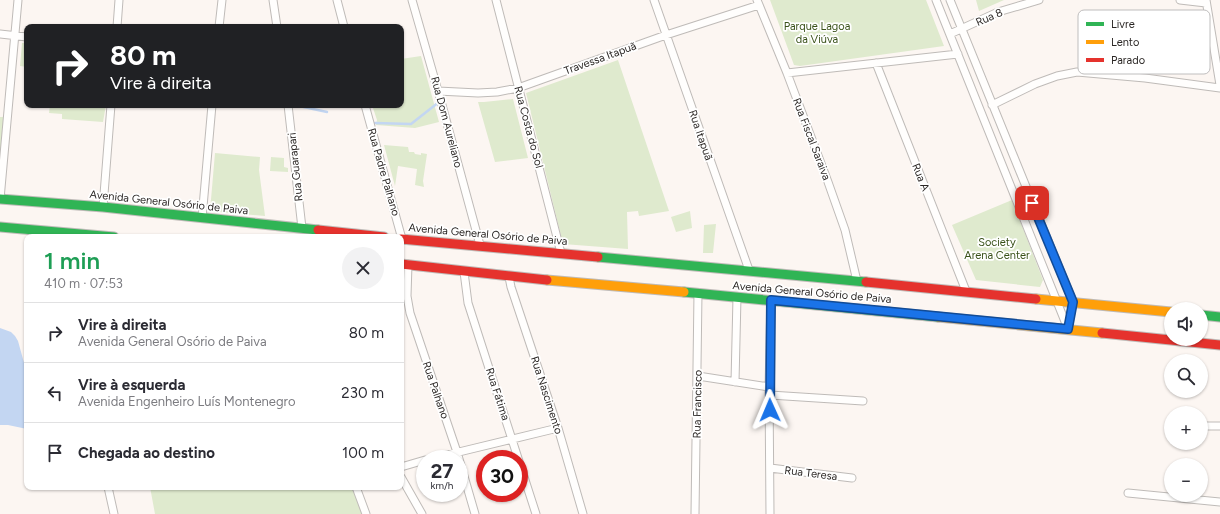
<!DOCTYPE html>
<html lang="pt">
<head>
<meta charset="utf-8">
<style>
  :root { --surface:#fff; --page:#f2f2f3; --text:#2b2b33; --muted:#7c7c81; --line:#e1e1e2 }
  body { margin:0; font-family:Figtree,sans-serif; background:var(--page); color:var(--text); height:100vh; display:flex; flex-direction:column; font-size:15px; white-space:nowrap }
  * { box-sizing:border-box; margin:0 }
  p { font-size:13px; color:var(--muted) }
  .icon { flex:none; width:22px; height:22px; fill:none; stroke:currentColor; stroke-width:2; stroke-linecap:round; stroke-linejoin:round }
  .map { position:relative; flex:1; overflow:hidden }
  .details { position:absolute; left:24px; top:234px; width:380px; height:256px; display:flex; flex-direction:column; background:var(--surface); border-radius:8px; box-shadow:0 1px 3px #0004 }
  .details>* { flex:none }
  .banner { position:absolute; left:24px; top:24px; width:380px; height:84px; border-radius:8px; box-shadow:0 1px 3px #0004; background:#202124; color:#fff; overflow:hidden }
  .buttons { position:absolute; left:1164px; top:302px; display:grid; gap:8px }
  .buttons a { display:grid; place-items:center; width:44px; height:44px; border-radius:50%; background:var(--surface); box-shadow:0 1px 3px #0004; font-size:20px }
  .speed { position:absolute; left:416px; top:450px; display:flex; gap:8px; font-size:20px; font-weight:700; text-align:center }
  .speed>* { display:grid; place-content:center; width:52px; height:52px; border-radius:50%; background:var(--surface); box-shadow:0 1px 3px #0004; line-height:1 }
  .speed small { font-size:10px; font-weight:400 }
  .speed .limit { border:6px solid #d22; background:#fff; color:#111 }
  .pin { position:absolute; display:grid; place-items:center; width:34px; height:34px; color:#fff; margin:-17px; border-radius:8px; box-shadow:0 2px 6px #0006 }
  .me { position:absolute; width:44px; margin:-22px; rotate:359deg; stroke-linejoin:round; filter:drop-shadow(0 0 3px #0008) }
  .turn { display:flex; align-items:center; gap:14px; height:84px; padding:0 20px; font-size:18px }
  .turn .icon { width:52px; height:52px; stroke-width:2.5 }
  .turn b { display:block; font-size:28px; line-height:34px }
  .round { display:grid; place-items:center; flex:none; width:42px; height:42px; border-radius:21px; background:var(--page) }
  .head { display:flex; align-items:center; justify-content:space-between; height:68px; padding:0 20px }
  h1 { font-size:24px; font-weight:600; line-height:30px; color:#1e9e55 }
  ul { padding:0; list-style:none }
  li { display:flex; align-items:center; gap:12px; height:60px; padding:0 20px; border-top:1px solid var(--line) }
  li div { flex:1 }
  li b { display:block; font-size:15px }
  li em { font-style:normal }
  .map>svg:first-child { display:block }
  .green { fill:#dfeace }
  .water { fill:#c3d6f2 }
  .lines { fill:none; stroke-linecap:round; stroke-linejoin:round }
  .stream { stroke:#c3d6f2; stroke-width:2.5 }
  .street-casing { stroke:#bfbbb8; stroke-width:9 }
  .fast-casing { stroke:#bfbbb8; stroke-width:11 }
  .slow-casing { stroke:#bfbbb8; stroke-width:11 }
  .jam-casing { stroke:#bfbbb8; stroke-width:11 }
  .street { stroke:#fffefd; stroke-width:7 }
  .fast { stroke:#30b455; stroke-width:9 }
  .slow { stroke:#ff9f0a; stroke-width:9 }
  .jam { stroke:#e5322d; stroke-width:9 }
  .route-casing { stroke:#114b97; stroke-width:10 }
  .route { stroke:#1a73e8; stroke-width:7 }
  .labels { text-anchor:middle; stroke-width:3.5; stroke-linejoin:round; paint-order:stroke }
  .street-label { font-size:11px; fill:#2b2725; stroke:#fff }
  .park-label { font-size:11px; fill:#395119; stroke:#fff }
  .key { fill:#fff; stroke:#bfbebe; stroke-width:1 }
  .key-label { font-size:11px; fill:#2b2725 }
</style>
</head>
<body>
<div class="map">
<svg width="1220" height="514" viewBox="0 0 1220 514">
  <rect width="100%" height="100%" fill="#fcf6f2"/>
  <path class="green" d="M770 0H926L944 46 800 66 794 65Z
    M976 0H1004L979 11Z
    M22 43H27V67L20 66Z
    M421 56 439 122 415 128 376 125 377 120 372 105H401V59Z
    M618 60 669 211 639 216 638 211 627 212 628 249 563 244 526 93Z
    M513 99 528 158 495 162 478 102H484Z
    M50 105H106L103 122 62 119V114L49 113Z
    M0 117H4L0 167Z
    M384 145 408 147 409 152H414L415 154 421 155V153L427 154 423 181 424 187 415 185 417 169 398 166 395 186Z
    M215 153 260 157 259 170 265 216 210 211Z
    M271 157 284 158V167L288 168V172L270 171Z
    M1012 200 1043 280 1040 287 976 280 952 225Z
    M690 211 692 228 676 232 671 217Z
    M716 224 713 253H703L704 225Z
    M150 487H355L364 514H155Z"/>
  <path class="water" d="M0 328 11 332 15 336 18 341 26 370 27 429 8 425H0Z"/>
  <g class="lines">
    <path class="stream" d="M299 106 327 112
      M375 123 411 124 439 102"/>
    <g class="street-casing">
      <path id="street" d="M273 0 277 27
        M337 0 344 27
        M412 0 442 105 480 245
        M496 0 561 253
        M654 0 749 270
        M757 0 787 73 828 182 845 230 857 281
        M936 0 1068 329
        M950 0 1073 302 1068 329
        M1180 0 1206 3
        M1206 0 1220 85
        M117 27 119 0
        M219 27 222 0
        M0 34 27 37
        M950 34 998 12 1039 0
        M876 63 966 291
        M787 73 958 54
        M438 91 478 93 497 92 518 88 666 35 759 5
        M288 105 302 228
        M365 105 402 239
        M992 105 1035 84 1057 76 1077 72 1145 78 1220 88
        M0 199 18 0
        M103 207 111 105
        M202 218 212 105
        M408 264 407 296 410 313 457 452 475 514
        M464 272 468 303 536 514
        M509 277 511 287 558 428 583 514
        M698 376 769 387
        M735 382 737 297
        M770 395 863 401
        M1201 426H1220
        M430 459 558 428
        M401 467 425 460
        M770 468 852 478
        M401 477 422 514
        M108 487 114 514
        M356 487 366 514
        M1128 493 1220 502
        M695 514 698 293
        M770 514 769 387 771 300"/>
    </g>
    <g class="fast-casing">
      <path id="fast" d="M0 199 103 207 318 230
        M0 227 114 237
        M598 257 866 282
        M684 292 938 317
        M1201 315 1220 317"/>
    </g>
    <g class="slow-casing">
      <path id="slow" d="M547 280 684 292
        M1036 299 1171 312
        M938 317 1102 333"/>
    </g>
    <g class="jam-casing">
      <path id="jam" d="M318 230 384 237
        M401 239 598 257
        M401 264 547 280
        M866 282 1036 299
        M1102 333 1220 345"/>
    </g>
    <use href="#street" class="street"/>
    <use href="#fast" class="fast"/>
    <use href="#slow" class="slow"/>
    <use href="#jam" class="jam"/>
  </g>
  <g class="lines">
    <g class="route-casing">
      <path id="route" d="M770 410 771 300 1068 329 1073 302 1032 203"/>
    </g>
    <use href="#route" class="route"/>
  </g>
  <g class="labels">
    <g class="street-label">
      <text transform="translate(989 17) rotate(-23)" y="4">Rua 8</text>
      <text transform="translate(600 58) rotate(-20)" y="4">Travessa Itapuã</text>
      <text transform="translate(447 122) rotate(75)" y="4">Rua Dom Aureliano</text>
      <text transform="translate(529 127) rotate(75)" y="4">Rua Costa do Sol</text>
      <text transform="translate(701 135) rotate(71)" y="4">Rua Itapuã</text>
      <text transform="translate(812 139) rotate(69)" y="4">Rua Fiscal Saraiva</text>
      <text transform="translate(295 167) rotate(-96)" y="4">Rua Guarapari</text>
      <text transform="translate(384 172) rotate(74)" y="4">Rua Padre Palhano</text>
      <text transform="translate(921 177) rotate(68)" y="4">Rua A</text>
      <text transform="translate(169 202) rotate(6)" y="4">Avenida General Osório de Paiva</text>
      <text transform="translate(488 234) rotate(5)" y="4">Avenida General Osório de Paiva</text>
      <text transform="translate(812 292) rotate(5)" y="4">Avenida General Osório de Paiva</text>
      <text transform="translate(436 390) rotate(71)" y="4">Rua Palhano</text>
      <text transform="translate(498 394) rotate(72)" y="4">Rua Fátima</text>
      <text transform="translate(547 395) rotate(72)" y="4">Rua Nascimento</text>
      <text transform="translate(697 404) rotate(-89)" y="4">Rua Francisco</text>
      <text transform="translate(811 473) rotate(7)" y="4">Rua Teresa</text>
    </g>
    <g class="park-label">
      <text x="817" y="30">Parque Lagoa<tspan x="817" dy="13">da Viúva</tspan></text>
      <text x="997" y="246">Society<tspan x="997" dy="13">Arena Center</tspan></text>
    </g>
  </g>
  <rect x="1078" y="10" width="132" height="64" rx="6" class="key"/>
  <rect x="1086" y="22" width="18" height="4" fill="#30b455"/>
  <rect x="1086" y="40" width="18" height="4" fill="#ff9f0a"/>
  <rect x="1086" y="58" width="18" height="4" fill="#e5322d"/>
  <g class="key-label">
    <text x="1111" y="28">Livre</text>
    <text x="1111" y="46">Lento</text>
    <text x="1111" y="64">Parado</text>
  </g>
</svg>
<div class="buttons">
<a><svg class="icon" aria-label="sound" viewBox="0 0 24 24"><path d="M4 9h4l5-4v14l-5-4H4zM17 9q2 3 0 6"/></svg></a>
<a><svg class="icon" aria-label="search" viewBox="0 0 24 24"><circle cx="10" cy="10" r="6"/><path d="M15 15l6 6"/></svg></a>
<a>+</a>
<a>−</a>
</div>
<div class="speed"><div>27<small>km/h</small></div><div class="limit">30</div></div>
<div class="pin" style="left:1032px;top:203px;background:#d93025"><svg class="icon" aria-label="arrive" viewBox="0 0 24 24"><path d="M6 21V4h12l-3 4 3 4H6"/></svg></div>
<svg class="me" style="left:770px;top:410px" viewBox="-20 -20 40 40"><path d="M0-17L14 15 0 8-14 15z" fill="#1a73e8" stroke="#fff" stroke-width="4"/></svg>
<div class="banner">
<div class="turn"><svg class="icon" aria-label="right" viewBox="0 0 24 24"><path d="M7 20v-9h11M14 6l5 5-5 5"/></svg><div><b>80 m</b>Vire à direita</div></div>
</div>
<section class="details">
<div class="head"><div><h1>1 min</h1><p>410 m · 07:53</p></div><a class="round"><svg class="icon" aria-label="close" viewBox="0 0 24 24"><path d="M6 6l12 12M18 6L6 18"/></svg></a></div>
<ul>
<li><svg class="icon" aria-label="right" viewBox="0 0 24 24"><path d="M7 20v-9h11M14 6l5 5-5 5"/></svg><div><b>Vire à direita</b><p>Avenida General Osório de Paiva</p></div><em>80 m</em></li>
<li><svg class="icon" aria-label="left" viewBox="0 0 24 24"><path d="M17 20v-9H6M10 6l-5 5 5 5"/></svg><div><b>Vire à esquerda</b><p>Avenida Engenheiro Luís Montenegro</p></div><em>230 m</em></li>
<li><svg class="icon" aria-label="arrive" viewBox="0 0 24 24"><path d="M6 21V4h12l-3 4 3 4H6"/></svg><div><b>Chegada ao destino</b></div><em>100 m</em></li>
</ul>
</section>
</div>
</body>
</html>
